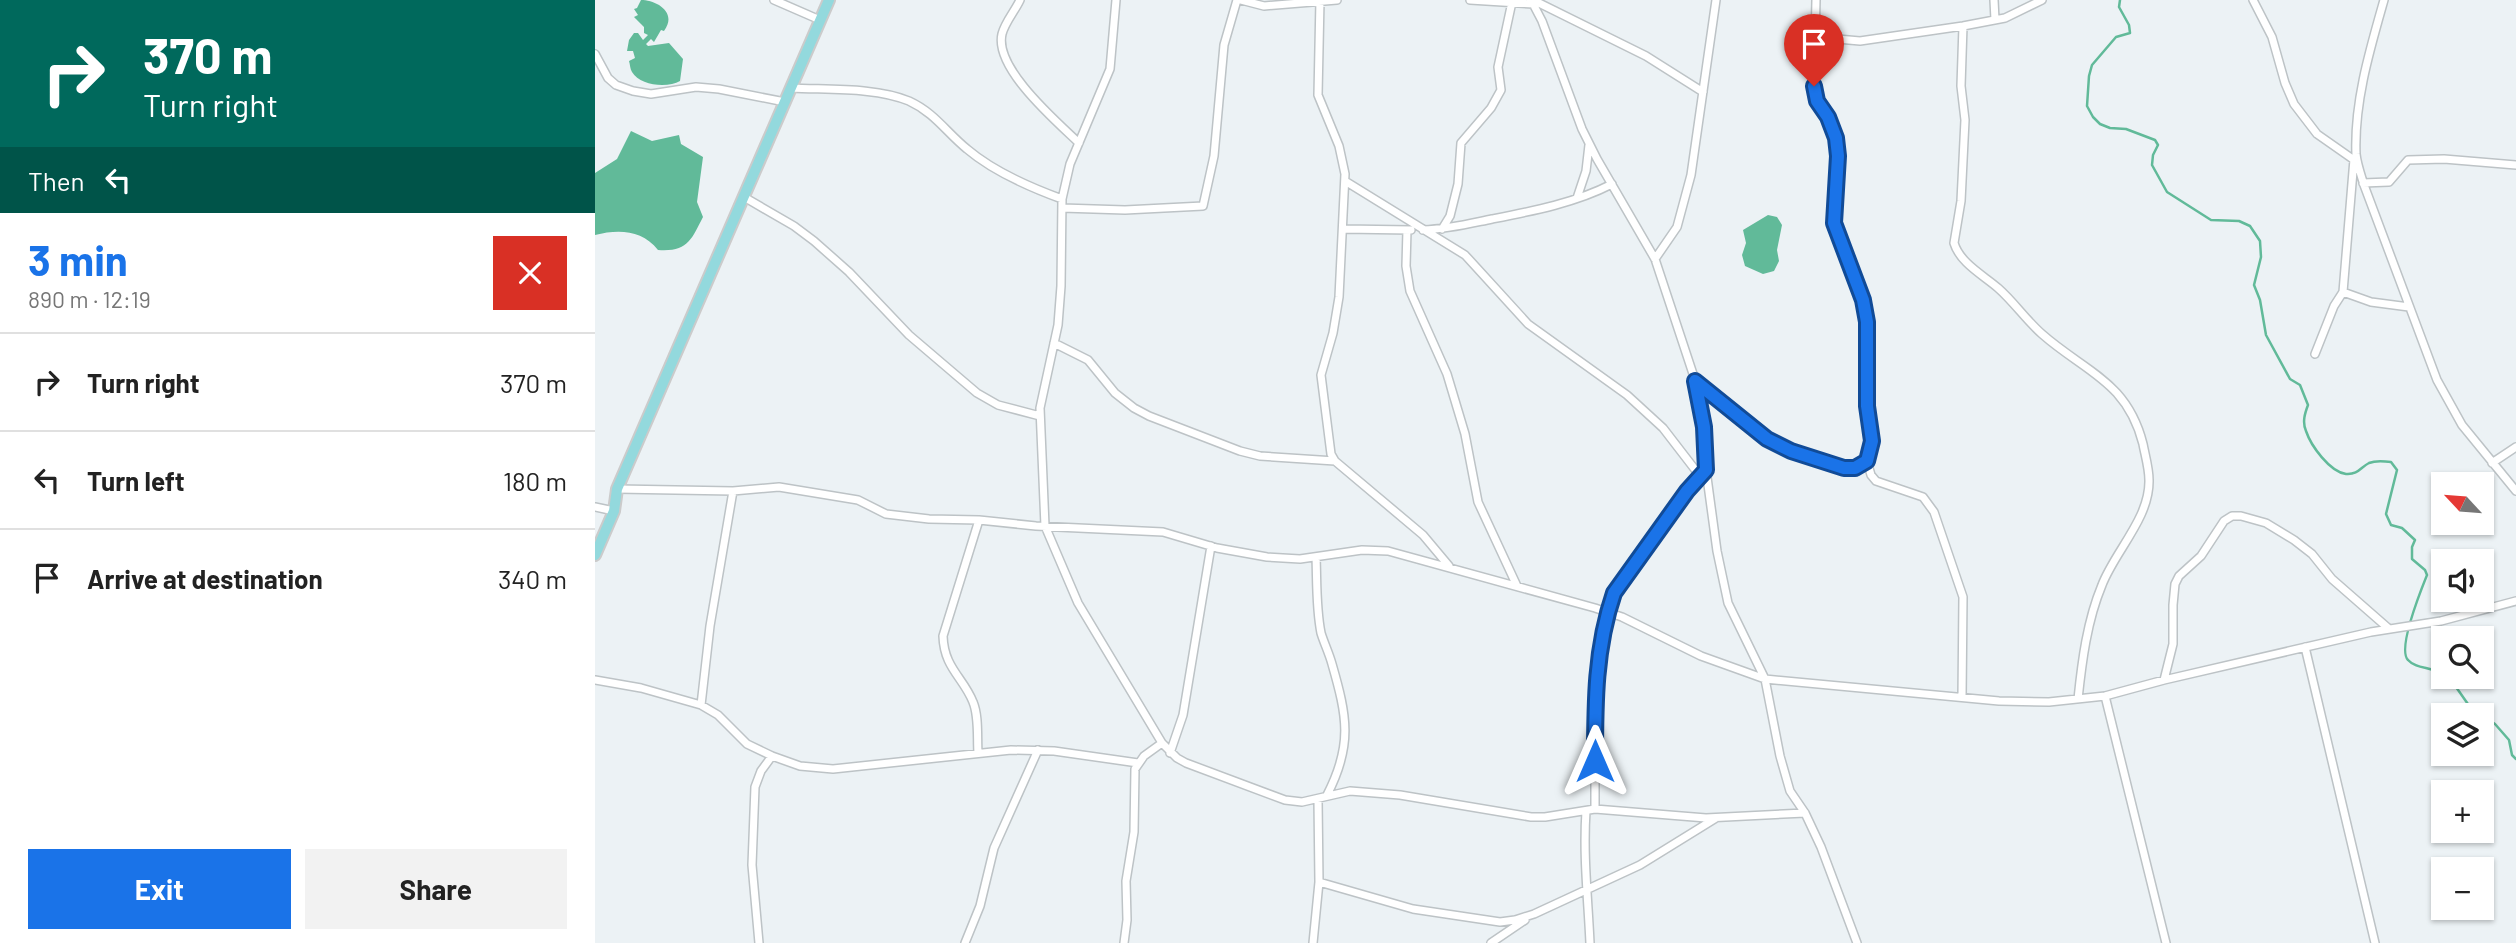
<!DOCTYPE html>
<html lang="en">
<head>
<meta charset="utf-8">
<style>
  :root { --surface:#fff; --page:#f2f2f2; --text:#222; --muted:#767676; --line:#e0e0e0; --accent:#1a73e8 }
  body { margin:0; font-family:Barlow,sans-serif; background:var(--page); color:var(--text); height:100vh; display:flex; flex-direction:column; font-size:26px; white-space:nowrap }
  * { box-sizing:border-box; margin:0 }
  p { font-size:23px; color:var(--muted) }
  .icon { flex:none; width:38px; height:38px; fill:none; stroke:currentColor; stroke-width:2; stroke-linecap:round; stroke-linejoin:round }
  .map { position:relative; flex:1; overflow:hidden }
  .sheet { display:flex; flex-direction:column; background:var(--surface); width:595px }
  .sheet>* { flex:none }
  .banner { background:#00695c; color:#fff; overflow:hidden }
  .needle { width:46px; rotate:296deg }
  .buttons { position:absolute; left:1836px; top:472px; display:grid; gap:14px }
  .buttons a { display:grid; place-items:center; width:63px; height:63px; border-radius:0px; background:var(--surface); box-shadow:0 2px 5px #0004; font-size:35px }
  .pin { position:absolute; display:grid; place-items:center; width:60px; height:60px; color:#fff; margin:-72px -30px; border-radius:50% 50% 50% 0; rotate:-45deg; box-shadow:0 0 7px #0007 }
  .pin .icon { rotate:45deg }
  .me { position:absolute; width:77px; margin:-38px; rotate:0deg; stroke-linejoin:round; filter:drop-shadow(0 0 5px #0008) }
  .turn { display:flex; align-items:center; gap:24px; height:147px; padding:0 28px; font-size:32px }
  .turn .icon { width:91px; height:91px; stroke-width:2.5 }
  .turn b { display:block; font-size:49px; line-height:60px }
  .then { display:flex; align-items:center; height:66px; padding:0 28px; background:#0003; gap:14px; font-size:26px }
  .round { display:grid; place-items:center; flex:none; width:74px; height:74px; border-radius:0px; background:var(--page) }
  .summary { display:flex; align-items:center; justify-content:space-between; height:119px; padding:0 28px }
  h1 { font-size:42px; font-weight:700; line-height:52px; color:var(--accent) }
  .cta { display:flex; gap:14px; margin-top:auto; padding:14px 28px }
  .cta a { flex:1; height:80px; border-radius:0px; background:var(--accent); color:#fff; font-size:28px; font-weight:700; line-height:80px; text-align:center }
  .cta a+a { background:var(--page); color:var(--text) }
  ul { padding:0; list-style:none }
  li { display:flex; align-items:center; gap:21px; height:98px; padding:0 28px; border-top:2px solid var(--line) }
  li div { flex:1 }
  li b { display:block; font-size:26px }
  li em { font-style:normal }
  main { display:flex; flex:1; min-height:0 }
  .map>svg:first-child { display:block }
  .water { fill:#61ba99 }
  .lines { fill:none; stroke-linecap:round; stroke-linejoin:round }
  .stream { stroke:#61ba99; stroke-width:2.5 }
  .street-casing { stroke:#bdc3c6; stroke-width:10 }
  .primary-casing { stroke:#cbcbcb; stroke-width:14 }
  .street { stroke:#fff; stroke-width:7 }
  .primary { stroke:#93d9dd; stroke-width:10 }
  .route-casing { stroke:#114b97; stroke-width:18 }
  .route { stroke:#1a73e8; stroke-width:12 }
</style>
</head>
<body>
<main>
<section class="sheet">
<div class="banner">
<div class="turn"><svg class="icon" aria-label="right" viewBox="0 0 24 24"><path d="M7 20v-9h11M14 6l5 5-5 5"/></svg><div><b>370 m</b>Turn right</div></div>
<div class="then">Then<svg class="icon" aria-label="left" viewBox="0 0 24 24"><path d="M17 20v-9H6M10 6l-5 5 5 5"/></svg></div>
</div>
<div class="summary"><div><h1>3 min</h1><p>890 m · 12:19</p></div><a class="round" style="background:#d93025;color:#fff"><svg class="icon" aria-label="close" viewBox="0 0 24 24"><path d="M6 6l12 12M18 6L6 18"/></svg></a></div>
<ul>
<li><svg class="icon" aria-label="right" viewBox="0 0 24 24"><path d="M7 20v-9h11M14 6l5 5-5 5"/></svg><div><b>Turn right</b></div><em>370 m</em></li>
<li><svg class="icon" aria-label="left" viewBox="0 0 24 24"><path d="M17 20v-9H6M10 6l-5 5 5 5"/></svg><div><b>Turn left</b></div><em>180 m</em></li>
<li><svg class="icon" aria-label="arrive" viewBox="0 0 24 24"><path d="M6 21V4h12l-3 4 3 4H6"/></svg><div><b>Arrive at destination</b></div><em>340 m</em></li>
</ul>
<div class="cta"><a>Exit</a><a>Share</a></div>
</section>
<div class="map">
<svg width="1921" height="943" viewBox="0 0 1921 943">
  <rect width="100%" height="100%" fill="#ecf2f5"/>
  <path class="water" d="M46 0C61 0 83 12 69 31L66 30 59 42 56 39 51 44 53 46 74 43 88 59 85 81C73 88 45 86 37 72 35 69 35 64 34 61L40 58 38 51H32L34 40 39 33H43L48 40 53 35 49 33V27L39 17 43 15 39 9 42 8Z
    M36 131 57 141 84 135 86 144 108 157 102 202 108 217C96 240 93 252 63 250 47 230 24 229 0 235V173L22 159Z
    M1173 215 1182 217 1187 225 1182 250 1184 261 1179 271 1168 274 1150 266 1147 255 1151 243 1148 230Z"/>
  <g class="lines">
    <path class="stream" d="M1525 0 1524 7 1534 25 1535 33 1521 37 1497 65 1494 76 1492 106 1498 117 1505 124 1515 128 1531 129 1560 140 1563 145 1558 155 1557 165 1572 192 1616 220 1644 221 1655 226 1665 241 1666 257 1659 285 1665 300 1671 335 1695 379 1705 385 1713 405C1710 413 1707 422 1711 431 1716 446 1735 472 1751 474 1763 475 1766 467 1774 463 1781 460 1789 461 1796 462L1802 470 1791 514 1796 525 1807 528 1820 540 1817 547V559L1830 570 1832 575C1826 590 1802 649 1813 660 1822 670 1838 666 1848 675
      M1850 677 1861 687 1875 707 1900 724 1914 740 1917 755 1921 759"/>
    <g class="street-casing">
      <path id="street" d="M179 0 225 20
        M425 0C420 11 410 22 407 34 399 68 461 121 484 143
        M521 0 515 69 475 164 467 199 466 286 463 325 445 408 450 526 483 603 567 743 582 758 591 763 690 800 707 802 755 791 805 795 936 817H950L1000 809 1111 818 1210 813
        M646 0 669 6 742 0
        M725 0 723 95 744 146 750 174 744 297 738 333 726 375 736 454 740 461 828 535 854 566
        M875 0 938 4
        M936 0 947 21 987 129 1002 159 1060 259 1103 389 1109 427 1111 470 1122 551 1133 603 1170 679 1185 756 1195 791 1210 813 1226 847 1262 943
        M938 0 1051 56 1108 92
        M1221 0 1219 86 1222 101 1233 117 1241 138 1243 156 1239 223 1268 300 1272 322V406L1277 441 1272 461 1276 475 1281 481 1328 497 1339 512 1368 597 1367 697
        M1399 0 1400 20
        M1658 0 1677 37 1690 83 1699 104 1722 134 1762 162
        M1789 0C1775 49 1759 102 1761 154 1762 164 1766 175 1769 185L1842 380 1867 425 1921 491
        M1368 26 1366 86 1370 120 1366 201 1359 243C1365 263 1388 275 1403 288 1419 302 1431 320 1447 334 1490 372 1532 381 1548 444 1550 455 1554 468 1554 480 1555 518 1520 551 1507 585 1492 621 1487 661 1483 699
        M1220 37 1265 41 1368 26 1410 18 1447 0
        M0 54 13 78 21 85 38 91 56 94 101 87 124 89 190 102
        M196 88C232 90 281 87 314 101 340 113 351 132 372 149 399 172 434 187 467 199
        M750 181 870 255 933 324 1032 395 1068 428 1105 476
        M1768 183 1794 182 1813 160 1849 159 1921 165
        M149 197 199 226 219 241 254 272 314 335 382 393 403 405 445 416
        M982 198 991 171 994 145
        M467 208 530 210 608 206 619 156 629 45 642 0
        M748 229 816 230
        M847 229 855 216 863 184 866 143 896 108 906 90 903 67 917 2
        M812 230 811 266 815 291 852 374 870 434 883 502 922 586
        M828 230C854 229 873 224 897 219 938 211 980 203 1017 184
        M1060 259 1082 227 1096 175 1121 0
        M1748 292 1776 302 1814 307
        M459 343 493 360 520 393 539 408 554 416 645 451 665 456 740 461
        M1720 354 1739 306 1748 292 1759 159
        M1101 382 1172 439 1196 451 1249 468H1260L1272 461
        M1897 463 1921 447
        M22 489 138 491 184 487 263 500 291 514 334 519 384 520 441 526 568 532 622 548 672 557 705 559 767 550 793 551 1000 608 1027 617 1106 656 1170 679 1404 701 1454 702 1510 696 1569 680 1776 632 1846 621 1921 601
        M0 507 19 511
        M721 557C722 582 721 608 726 633 729 643 734 653 737 664 752 716 758 745 732 795
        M1710 647 1780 943
        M0 680 46 688 106 705 123 715 152 744 177 756 205 766 238 769 416 750 459 751 543 763
        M1569 680 1578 644V605L1580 584 1584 576 1606 556 1629 521 1637 516H1646L1671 523 1699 540 1717 554 1737 579 1793 628
        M1510 696 1571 943
        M106 705 115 626 138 491
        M383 753C382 737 384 716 378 702 368 677 349 668 348 636L384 520
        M575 753 588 715 616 546
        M723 800 724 882 818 909 905 922 920 920 939 914 1045 865 1121 818
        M1000 809V683L1012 612 1019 593 1039 563 1092 491 1107 474
        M991 811C988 855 993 899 995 943
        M164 943 157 865 160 787 166 771 177 756
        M370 943 385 906 399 848 443 750
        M529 943 532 920 531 881 539 832 540 769 549 756 567 743
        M718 943 724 882
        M896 943 930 920"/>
    </g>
    <g class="primary-casing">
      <path id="primary" d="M0 555 19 511 22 489 234 0"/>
    </g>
    <use href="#street" class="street"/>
    <use href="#primary" class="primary"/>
  </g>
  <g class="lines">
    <g class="route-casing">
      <path id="route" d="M1000 761C1000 704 1000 648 1019 593L1092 491 1111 470 1109 427 1100 381 1172 439 1196 451 1249 468H1260L1272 461 1277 441 1272 406V322L1268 300 1239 223 1243 156 1241 138 1233 117 1222 101 1219 86"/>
    </g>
    <use href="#route" class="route"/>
  </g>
</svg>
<div class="buttons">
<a><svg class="needle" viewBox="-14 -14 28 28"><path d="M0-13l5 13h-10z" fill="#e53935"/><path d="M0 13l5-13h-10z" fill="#767676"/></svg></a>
<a><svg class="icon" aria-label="sound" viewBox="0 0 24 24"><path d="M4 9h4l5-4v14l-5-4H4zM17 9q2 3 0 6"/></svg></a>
<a><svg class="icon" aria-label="search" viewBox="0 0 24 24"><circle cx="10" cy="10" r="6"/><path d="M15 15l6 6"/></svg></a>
<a><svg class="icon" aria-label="layers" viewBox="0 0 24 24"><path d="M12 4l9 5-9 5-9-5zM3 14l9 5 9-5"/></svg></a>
<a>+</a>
<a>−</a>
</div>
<div class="pin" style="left:1219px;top:86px;background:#d93025"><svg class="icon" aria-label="arrive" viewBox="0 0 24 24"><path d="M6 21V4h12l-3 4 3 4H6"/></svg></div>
<svg class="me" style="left:1000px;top:761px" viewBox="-20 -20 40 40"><path d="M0-17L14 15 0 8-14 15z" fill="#1a73e8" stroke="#fff" stroke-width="4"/></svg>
</div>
</main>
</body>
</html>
